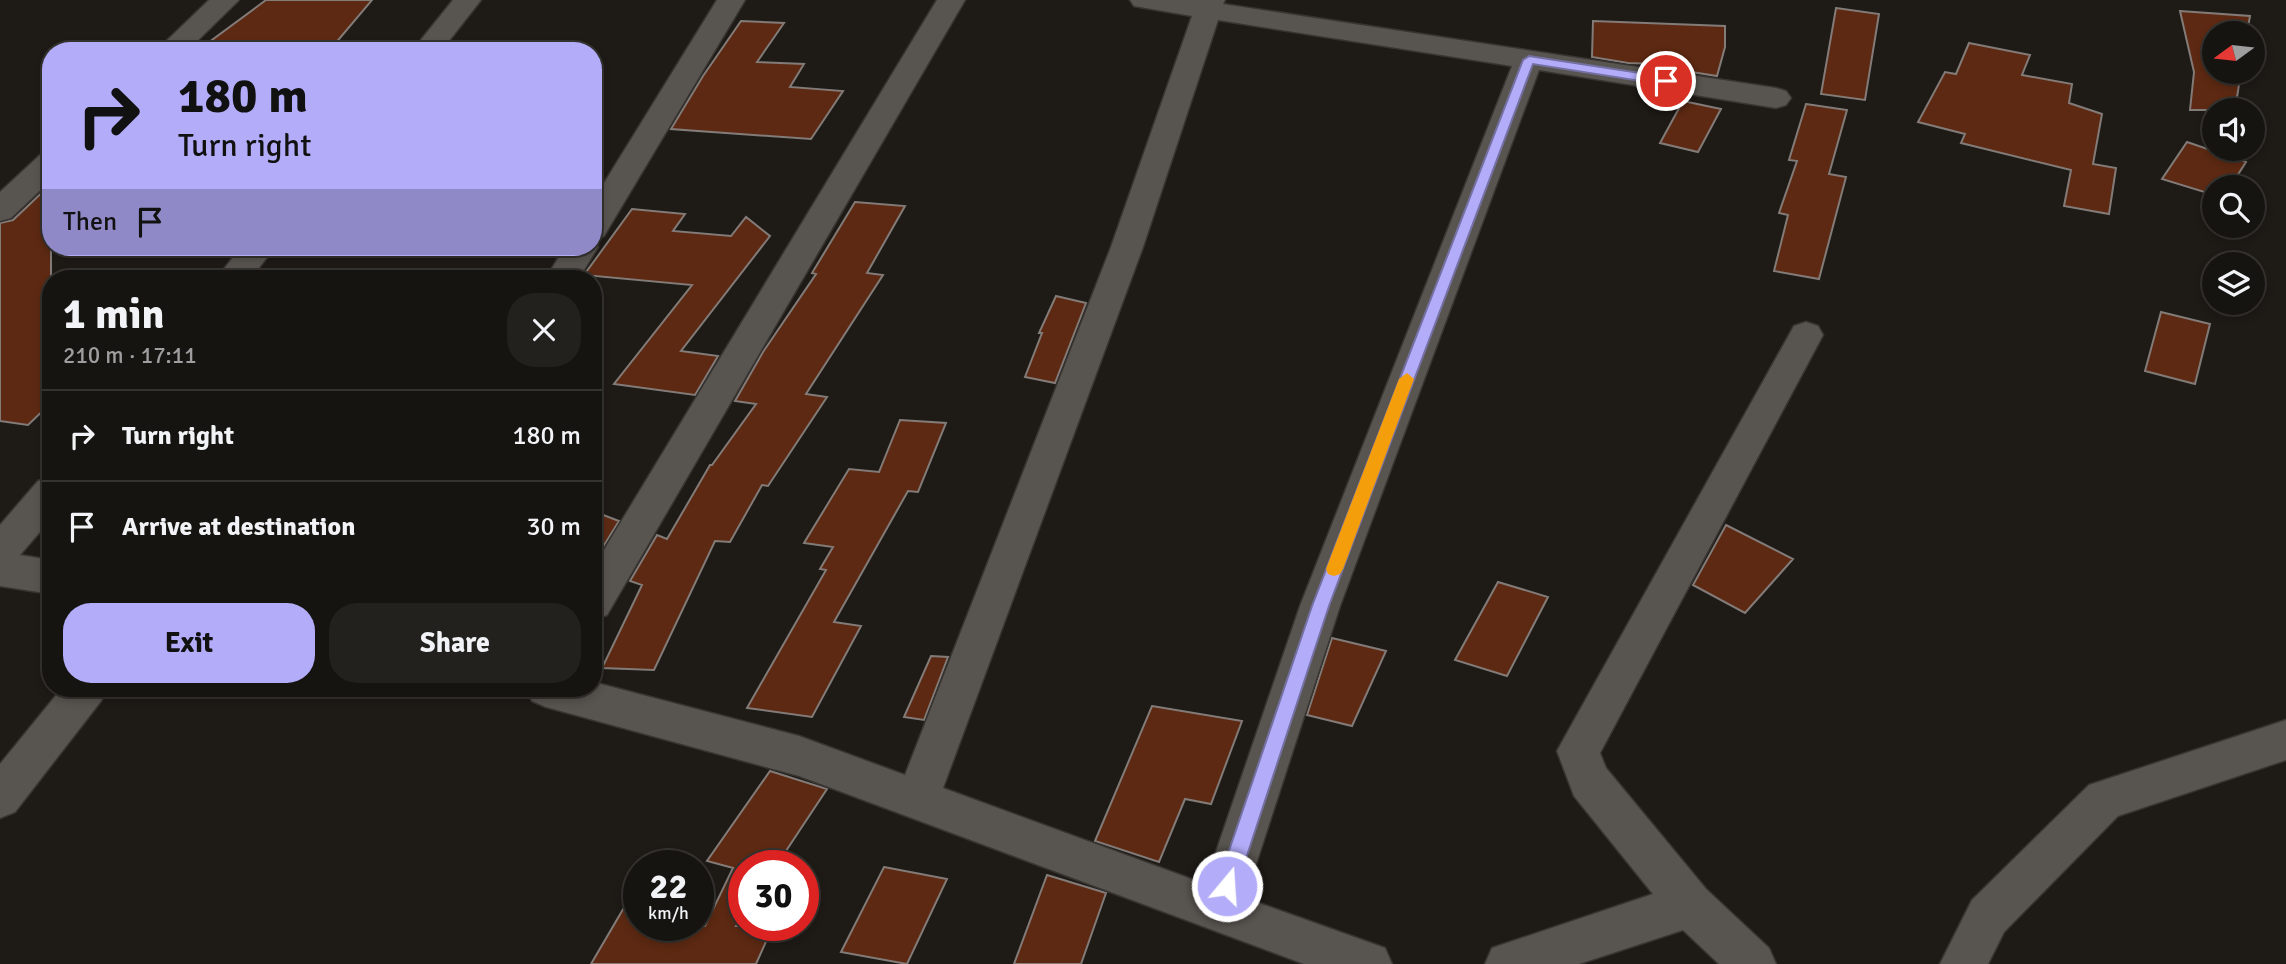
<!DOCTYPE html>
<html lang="en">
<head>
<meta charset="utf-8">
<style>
  :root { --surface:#161410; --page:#23211e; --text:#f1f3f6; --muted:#9e9e9f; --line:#353330; --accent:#b3adf9 }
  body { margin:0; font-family:Signika,sans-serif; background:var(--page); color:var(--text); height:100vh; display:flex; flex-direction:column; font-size:26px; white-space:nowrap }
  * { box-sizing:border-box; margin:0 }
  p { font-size:23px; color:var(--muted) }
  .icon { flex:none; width:38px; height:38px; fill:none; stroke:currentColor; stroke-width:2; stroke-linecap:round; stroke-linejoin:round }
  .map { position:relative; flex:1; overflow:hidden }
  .panel { position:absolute; left:42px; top:270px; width:560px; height:427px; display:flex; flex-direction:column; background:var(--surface); border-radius:28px; box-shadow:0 4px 10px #0003,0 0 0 2px var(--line) }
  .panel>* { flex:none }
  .hud { position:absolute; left:42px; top:42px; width:560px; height:214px; border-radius:28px; box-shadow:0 4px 10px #0003,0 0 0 2px var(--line); background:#b3adf9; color:#111; overflow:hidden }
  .needle { width:46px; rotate:255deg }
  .buttons { position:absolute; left:2202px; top:21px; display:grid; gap:14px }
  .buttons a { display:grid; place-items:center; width:63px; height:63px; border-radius:50%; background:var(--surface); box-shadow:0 4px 10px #0003,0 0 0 2px var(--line); font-size:35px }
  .speed { position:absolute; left:623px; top:850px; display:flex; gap:14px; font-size:35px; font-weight:700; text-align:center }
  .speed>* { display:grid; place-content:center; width:91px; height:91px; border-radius:50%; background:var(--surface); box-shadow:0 4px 10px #0003,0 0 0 2px var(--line); line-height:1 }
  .speed small { font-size:18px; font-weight:400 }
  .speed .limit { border:10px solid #d22; background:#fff; color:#111 }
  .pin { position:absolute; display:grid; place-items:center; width:60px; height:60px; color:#fff; margin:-30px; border:4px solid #fff; border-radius:50%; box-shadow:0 2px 7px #0007 }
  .me { position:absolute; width:77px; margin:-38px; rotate:18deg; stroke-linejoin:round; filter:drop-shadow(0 0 5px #0008) }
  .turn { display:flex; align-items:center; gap:24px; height:147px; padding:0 21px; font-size:32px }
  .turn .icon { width:91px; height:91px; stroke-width:2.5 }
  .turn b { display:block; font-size:49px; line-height:60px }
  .then { display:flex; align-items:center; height:66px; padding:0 21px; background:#0003; gap:14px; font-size:26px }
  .round { display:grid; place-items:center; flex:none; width:74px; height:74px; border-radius:28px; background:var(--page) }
  .head { display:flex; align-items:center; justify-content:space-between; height:119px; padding:0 21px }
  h1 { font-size:42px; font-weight:700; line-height:52px }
  .action { display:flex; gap:14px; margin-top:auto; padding:14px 21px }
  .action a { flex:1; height:80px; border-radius:28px; background:var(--accent); color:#111; font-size:28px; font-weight:700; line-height:80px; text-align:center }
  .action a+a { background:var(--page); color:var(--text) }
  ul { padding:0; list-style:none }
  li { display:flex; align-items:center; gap:21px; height:91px; padding:0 21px; border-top:2px solid var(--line) }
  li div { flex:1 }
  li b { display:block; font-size:26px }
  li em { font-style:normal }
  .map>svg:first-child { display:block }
  .building { fill:#5d2912; stroke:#827b78; stroke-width:2 }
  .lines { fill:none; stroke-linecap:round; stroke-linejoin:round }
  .minor-casing { stroke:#373432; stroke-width:3 }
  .minor { fill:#58544f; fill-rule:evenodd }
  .route { fill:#b3adf9; stroke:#7470a2; stroke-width:2 }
  .slow { fill:#f59e0b }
</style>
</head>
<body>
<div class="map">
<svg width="2286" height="964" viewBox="0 0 2286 964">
  <rect width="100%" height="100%" fill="#1e1a16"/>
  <path class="building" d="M266 0H372L329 51H197Z
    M1836 8 1879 14 1865 100 1821 94Z
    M2180 11 2250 16 2247 33H2214V72H2241L2235 110H2190L2194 72Z
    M741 21 784 23 757 62 804 64 790 87 843 91 811 139 671 129 703 76Z
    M1593 21 1725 26V47L1717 76 1679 70 1681 65 1628 63 1592 57Z
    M1969 43 2030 55 2022 75 2072 84 2069 103 2102 114 2093 164 2116 168 2109 214 2064 206 2071 170 1961 143 1965 134 1918 122 1945 72 1956 74Z
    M1683 101 1721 109 1698 152 1660 143Z
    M1806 104 1847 110 1829 174 1846 177 1819 279 1774 271 1788 215 1779 213 1797 161 1789 160Z
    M2187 142 2246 162 2230 187H2214V195L2162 179Z
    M51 184V403L28 425 0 421V223L13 220Z
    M855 202 905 206 867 273 883 275 806 394 827 397 768 486 762 485 730 542 715 541 654 670 602 668 642 585 630 581 657 535 667 539 710 465H712L756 404 735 401 763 352 816 274 812 273Z
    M632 209 685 214 673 231 731 236 746 217 770 236 681 351 718 356 695 395 614 384 692 285 584 275Z
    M1056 296 1086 303 1055 383 1025 377 1042 333H1039Z
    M2161 312 2210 324 2195 384 2145 371Z
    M900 420 946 423 918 492 908 491 834 622 861 626 812 717 747 708 826 570 820 569 833 547 804 543 849 469 879 472Z
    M593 511 619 521 593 563Z
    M1726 525 1793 559 1745 613 1693 585Z
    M1498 582 1548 597 1507 676 1455 660Z
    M1332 638 1386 651 1352 726 1307 715Z
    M931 656 948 657 924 720 904 717Z
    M1152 706 1242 721 1211 804 1185 799 1159 862 1095 841Z
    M770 771 827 789 776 866H744V915L736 926H773L756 964H591L639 882V926H705L733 868 707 861Z
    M884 867 947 879 907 964 841 952Z
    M1047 875 1106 893 1081 964H1014Z"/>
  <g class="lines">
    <g class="minor-casing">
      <path id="minor" d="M209 0H239L187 51H156Z
        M453 0H481L441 51H412Z
        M717 0H745L604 236 594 239 598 247 579 278H546L565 247H593V201Z
        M937 0H965L607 615 593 620V568Z
        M1130 0H1225L1223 4 1776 88 1786 91 1791 98 1786 105 1776 108 1539 70 1340 606 1245 898 1385 948 1392 964H1304L799 776 546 707 532 701 526 688H593V682L799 736 905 775 1111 247 1192 16 1134 6ZM1218 20 1512 66 1300 606 1205 884 943 788 1143 247Z
        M51 152V180L11 218 0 221V192L40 155Z
        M241 247H275L251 278H217Z
        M1806 322 1818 326 1823 335 1600 753 1606 768 1706 889 1769 948 1776 964H1719L1683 930 1579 964H1485L1492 948 1653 894 1574 796 1557 751 1794 326Z
        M51 477V519L20 555 51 560V594L0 586V525L38 481Z
        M62 688H107L101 701 15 812 0 818V764Z
        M2286 720V760L2118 816 2004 932 1988 964H1940L1972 900 2089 785Z"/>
    </g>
    <use href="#minor" class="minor"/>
  </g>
  <path class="route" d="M1529 56 1666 77 1672 81 1666 85 1533 64 1329 606 1237 886 1234 893 1227 896 1220 893 1217 886 1312 606 1523 60Z"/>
  <path class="slow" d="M1407 373 1414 379 1343 569 1340 574 1334 576 1328 574 1326 569 1399 379Z"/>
</svg>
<div class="buttons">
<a><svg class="needle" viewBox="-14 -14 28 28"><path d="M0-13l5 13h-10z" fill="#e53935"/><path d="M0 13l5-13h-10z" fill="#9e9e9f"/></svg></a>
<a><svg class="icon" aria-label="sound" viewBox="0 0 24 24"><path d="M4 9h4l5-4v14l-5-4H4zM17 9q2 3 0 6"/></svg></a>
<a><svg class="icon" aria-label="search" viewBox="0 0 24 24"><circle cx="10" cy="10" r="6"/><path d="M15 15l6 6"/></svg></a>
<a><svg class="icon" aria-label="layers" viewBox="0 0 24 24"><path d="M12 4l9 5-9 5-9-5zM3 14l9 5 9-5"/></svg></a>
</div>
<div class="speed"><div>22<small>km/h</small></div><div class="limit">30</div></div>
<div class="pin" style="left:1666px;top:81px;background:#d93025"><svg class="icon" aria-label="arrive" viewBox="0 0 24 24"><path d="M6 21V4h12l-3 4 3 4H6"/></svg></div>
<svg class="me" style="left:1227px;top:886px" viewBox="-20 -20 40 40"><circle r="17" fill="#b3adf9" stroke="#fff" stroke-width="3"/><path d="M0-11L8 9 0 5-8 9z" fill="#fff"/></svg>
<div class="hud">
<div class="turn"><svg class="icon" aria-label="right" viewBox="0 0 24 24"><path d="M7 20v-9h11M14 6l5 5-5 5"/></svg><div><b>180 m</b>Turn right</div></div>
<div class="then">Then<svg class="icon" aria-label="arrive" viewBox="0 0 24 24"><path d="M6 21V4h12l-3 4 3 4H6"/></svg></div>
</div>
<section class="panel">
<div class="head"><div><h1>1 min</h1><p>210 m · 17:11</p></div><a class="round"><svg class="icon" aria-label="close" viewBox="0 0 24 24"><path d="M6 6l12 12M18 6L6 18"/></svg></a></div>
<ul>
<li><svg class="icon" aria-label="right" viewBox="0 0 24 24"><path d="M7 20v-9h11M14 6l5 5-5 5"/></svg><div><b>Turn right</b></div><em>180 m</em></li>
<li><svg class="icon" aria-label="arrive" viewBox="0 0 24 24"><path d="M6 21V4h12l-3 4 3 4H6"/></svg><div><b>Arrive at destination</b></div><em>30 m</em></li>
</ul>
<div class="action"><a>Exit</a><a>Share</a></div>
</section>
</div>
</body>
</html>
